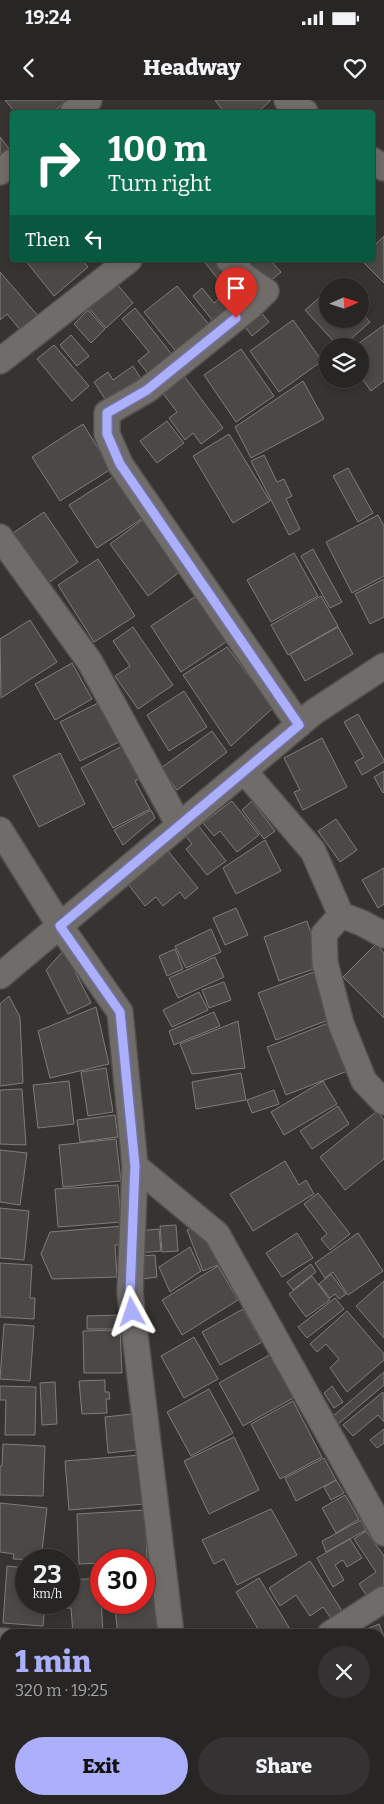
<!DOCTYPE html>
<html lang="en">
<head>
<meta charset="utf-8">
<style>
  :root { --surface:#282625; --page:#343232; --text:#f1f3f6; --muted:#a5a5a7; --line:#444342; --accent:#acaffb }
  body { margin:0; font-family:Bitter,serif; background:var(--page); color:var(--text); height:100vh; display:flex; flex-direction:column; font-size:19px; white-space:nowrap }
  * { box-sizing:border-box; margin:0 }
  p { font-size:16px; color:var(--muted) }
  .icon { flex:none; width:28px; height:28px; fill:none; stroke:currentColor; stroke-width:2; stroke-linecap:round; stroke-linejoin:round }
  .map { position:relative; flex:1; overflow:hidden }
  .side { position:absolute; left:0px; top:1529px; width:385px; height:176px; display:flex; flex-direction:column; background:var(--surface); border-radius:15px 15px 0 0; box-shadow:0 2px 8px #0003,0 0 0 1px var(--line) }
  .side>* { flex:none }
  .guide { position:absolute; left:10px; top:10px; width:365px; height:152px; border-radius:5px; box-shadow:0 2px 8px #0003,0 0 0 1px var(--line); background:#0b6e4f; color:#fff; overflow:hidden }
  .needle { width:32px; rotate:87deg }
  .buttons { position:absolute; left:319px; top:178px; display:grid; gap:10px }
  .buttons a { display:grid; place-items:center; width:50px; height:50px; border-radius:50%; background:var(--surface); box-shadow:0 2px 8px #0003,0 0 0 1px var(--line); font-size:25px }
  .speed { position:absolute; left:15px; top:1449px; display:flex; gap:10px; font-size:25px; font-weight:700; text-align:center }
  .speed>* { display:grid; place-content:center; width:65px; height:65px; border-radius:50%; background:var(--surface); box-shadow:0 2px 8px #0003,0 0 0 1px var(--line); line-height:1 }
  .speed small { font-size:12px; font-weight:400 }
  .speed .limit { border:8px solid #d22; background:#fff; color:#111 }
  .pin { position:absolute; display:grid; place-items:center; width:42px; height:42px; color:#fff; margin:-51px -21px; border-radius:50% 50% 50% 0; rotate:-45deg; box-shadow:0 0 5px #0007 }
  .pin .icon { rotate:45deg }
  .me { position:absolute; width:55px; margin:-28px; rotate:355deg; stroke-linejoin:round; filter:drop-shadow(0 0 4px #0008) }
  .turn { display:flex; align-items:center; gap:18px; height:105px; padding:0 15px; font-size:22px }
  .turn .icon { width:65px; height:65px; stroke-width:2.5 }
  .turn b { display:block; font-size:35px; line-height:42px }
  .then { display:flex; align-items:center; height:48px; padding:0 15px; background:#0003; gap:10px; font-size:19px }
  .round { display:grid; place-items:center; flex:none; width:52px; height:52px; border-radius:26px; background:var(--page) }
  .head { display:flex; align-items:center; justify-content:space-between; height:85px; padding:0 15px }
  h1 { font-size:30px; font-weight:800; line-height:38px; color:var(--accent) }
  .button { display:flex; gap:10px; margin-top:auto; padding:10px 15px }
  .button a { flex:1; height:58px; border-radius:30px; background:var(--accent); color:#111; font-size:20px; font-weight:800; line-height:58px; text-align:center }
  .button a+a { background:var(--page); color:var(--text) }
  .status { display:flex; justify-content:space-between; align-items:center; height:35px; padding:0 25px; background:var(--surface); direction:ltr }
  .status svg { height:14px; fill:currentColor }
  header { display:flex; justify-content:space-between; align-items:center; height:65px; padding:0 15px; background:var(--surface); font-size:22px; font-weight:800 }
  .map>svg:first-child { display:block }
  .building { fill:#4b4846; stroke:#807c7a }
  .lines { fill:none; stroke-linecap:round; stroke-linejoin:round }
  .minor-casing { stroke:#53514f; stroke-width:28 }
  .minor { stroke:#6f6c69; stroke-width:25 }
  .route-casing { stroke:#7072a3; stroke-width:12 }
  .route { stroke:#acaffb; stroke-width:9 }
</style>
</head>
<body>
<div class="status"><b>19:24</b><svg viewBox="0 0 49 12"><path d="M0 12V9h3v3zM5 12V6h3v6zM10 12V3h3v9zM15 12V0h3v12zM26 1h20v11H26zM47 4h2v5h-2z"/></svg></div>
<header><svg class="icon" aria-label="back" viewBox="0 0 24 24"><path d="M15 5l-7 7 7 7"/></svg>Headway<svg class="icon" aria-label="heart" viewBox="0 0 24 24"><path d="M12 20l-8-8c-3-5 5-10 8-4 3-6 11-1 8 4z"/></svg></header>
<div class="map">
<svg width="384" height="1704" viewBox="0 0 384 1704">
  <rect width="100%" height="100%" fill="#363331"/>
  <path class="building" d="M5 0H68L53 12H48L45 10 41 12H15Z
    M215 0H271L258 12H224Z
    M0 37 11 51 0 60Z
    M384 136V183L361 160H372V148Z
    M25 160H82L88 167 54 196Z
    M203 160H222L251 198 216 225 193 196 202 188 214 203 228 192Z
    M243 160H270L281 172 265 186Z
    M0 172 39 217 22 232 7 214 0 220Z
    M116 183 133 203 106 228 88 207Z
    M177 186 211 227 178 254 144 212Z
    M328 190V219H360V211L370 222 343 246H338L305 210Z
    M135 208 174 257 150 276 138 261 149 252 122 219Z
    M88 210 105 229 91 243 74 224Z
    M260 211 269 222 252 236 243 224Z
    M293 220 322 261 279 292 250 251Z
    M384 225V281L371 291 360 276V246H355Z
    M71 235 89 256 77 266 60 245Z
    M54 245 89 286 72 301 37 259Z
    M241 249 274 296 236 322 204 275Z
    M133 266 143 282 109 305 94 282 108 272 113 280Z
    M181 272 223 328 201 344 193 333 185 340 169 318 177 312 159 288Z
    M303 281 324 319 251 358 235 327Z
    M167 321 184 343 157 363 140 341Z
    M83 324 111 369 60 401 32 357Z
    M229 334 270 401 233 423 193 356Z
    M264 355 277 382 284 379 292 396 286 399 300 429 289 435 251 361Z
    M348 368 373 413 358 422 333 376Z
    M116 375 143 418 97 448 69 405Z
    M44 412 78 462 48 483 13 433Z
    M378 415 384 426V476L352 493 326 442Z
    M146 417 186 467 148 496 110 444Z
    M313 449 342 502 330 508 301 456Z
    M294 453 318 496 271 522 247 480Z
    M98 459 135 516 94 542 58 485Z
    M384 479V517L370 524 355 494Z
    M202 492 232 538 181 572 151 526Z
    M321 496 338 526 288 555 271 525Z
    M30 520 57 562 1 598 0 539Z
    M133 527 173 585 138 609 115 576 130 566 113 541Z
    M338 527 353 554 305 581 290 554Z
    M227 547 273 608 231 646 183 575Z
    M72 563 92 599 55 620 35 584Z
    M184 591 207 627 169 651 147 615Z
    M104 600 123 640 80 661 60 622Z
    M358 614 384 660V662L362 675 355 662 364 657 344 622Z
    M212 631 227 652 177 690 161 668Z
    M322 638 347 687 303 710 294 692 300 690 284 658Z
    M124 645 141 678 135 681 150 709 113 728 81 668Z
    M60 653 85 704 39 727 13 676Z
    M384 671V692L383 693 374 677Z
    M232 701 259 735 237 752 220 731 214 736 203 723Z
    M252 701 275 731 264 739 242 710Z
    M151 710 155 718 123 745 114 730Z
    M336 719 357 750 340 762 318 731Z
    M194 720 226 761 207 775 186 749 192 744 181 730Z
    M265 740 281 771 236 794 223 768Z
    M168 751 198 788 185 799 180 792 163 806 156 797 145 806 128 784Z
    M384 768V804L378 808 362 780Z
    M236 808 248 835 225 845 213 818Z
    M307 821 322 866 279 881 264 837Z
    M211 829 221 852 186 868 175 846Z
    M376 844 384 853V918L343 877Z
    M175 849 183 869 167 876 159 856Z
    M64 850 91 903 68 914 46 870Z
    M215 857 224 877 178 898 169 878Z
    M319 870 336 917 276 940 258 893Z
    M224 882 231 900 209 908 202 890Z
    M199 892 208 910 172 927 163 910Z
    M9 896 20 917 23 983 0 986V904Z
    M96 907 109 964 50 978 38 931Z
    M214 912 220 926 174 945 169 931Z
    M238 921 245 968 192 974 180 944Z
    M331 922 350 970 286 995 267 947Z
    M106 968 113 1012 88 1016 81 972Z
    M241 973 246 1000 196 1009 192 982Z
    M69 981 74 1024 38 1028 33 985Z
    M323 981 337 1004 284 1035 271 1012Z
    M22 989 26 1045 0 1044V990Z
    M274 990 279 1004 252 1013 247 1000Z
    M338 1006 349 1024 312 1049 300 1031Z
    M377 1011 384 1020V1059L345 1090 320 1057Z
    M115 1015 118 1037 80 1042 77 1020Z
    M116 1039 121 1081 63 1087 59 1045Z
    M0 1050 27 1053 20 1105 0 1102Z
    M285 1061 299 1085 306 1080 314 1094 253 1131 230 1094Z
    M118 1085 121 1122 58 1127 55 1089Z
    M318 1093 350 1134 330 1150 321 1139 327 1134 304 1104Z
    M0 1108 29 1111 24 1160 0 1158Z
    M204 1123 220 1164 203 1171 187 1130Z
    M176 1125 178 1151 162 1152 160 1126Z
    M123 1126 124 1144 115 1145 117 1177 52 1179 41 1154 50 1132Z
    M159 1129 161 1151 138 1153 136 1131Z
    M297 1133 313 1158 282 1177 266 1153Z
    M358 1133 383 1171 348 1195 333 1172 325 1178 315 1163Z
    M190 1147 201 1171 170 1192 159 1167Z
    M155 1155 157 1177 143 1179 141 1156Z
    M0 1163 32 1165 30 1198H35L34 1219 0 1217Z
    M311 1164 316 1172 293 1190 287 1182Z
    M218 1166 238 1200 182 1235 162 1200Z
    M331 1174 346 1194 339 1199 335 1194 330 1198 319 1184Z
    M312 1176 330 1200 306 1217 289 1194Z
    M384 1181V1238L356 1206Z
    M335 1198 344 1209 307 1238 298 1227Z
    M243 1209 262 1242 220 1265 202 1232Z
    M347 1211 384 1254V1260L347 1292 330 1268 339 1259 326 1244 317 1252 310 1244Z
    M121 1215 122 1229H87V1216Z
    M4 1224 34 1226 30 1281 0 1279Z
    M120 1230 122 1273H84L83 1231Z
    M194 1237 218 1279 184 1298 161 1256Z
    M273 1253 297 1296 243 1326 219 1283Z
    M384 1272V1285L338 1324 332 1317Z
    M105 1280V1292H109L110 1299H106L107 1313 82 1314 79 1281Z
    M55 1282 57 1324 42 1325 40 1283Z
    M0 1286 36 1287 35 1335H5L6 1300H0Z
    M332 1286 343 1302 334 1308 324 1293Z
    M209 1289 233 1333 191 1356 167 1312Z
    M383 1292 384 1322 378 1315 353 1336 343 1325Z
    M293 1301 322 1357 280 1379 251 1324Z
    M132 1314 136 1350 108 1353 105 1317Z
    M384 1329V1343L377 1348 370 1340Z
    M234 1337 259 1390 209 1414 184 1361Z
    M3 1344 45 1346 43 1396 0 1395V1366H2Z
    M141 1355 145 1404 69 1410 65 1361Z
    M324 1358 336 1380 296 1401 285 1378Z
    M336 1380 344 1393 331 1400 324 1387Z
    M345 1395 359 1419 336 1433 322 1408Z
    M0 1403 47 1408 41 1460 13 1459 14 1454 0 1452Z
    M271 1409 297 1455 237 1485 224 1459 214 1464 202 1440Z
    M145 1410 147 1460H101V1463L79 1464 77 1414Z
    M361 1420 366 1430 326 1452 322 1441Z
    M366 1431 384 1456V1488L369 1499 359 1484 376 1472 354 1439Z
    M350 1439 362 1458 347 1467 343 1460 335 1465 344 1480 333 1487 317 1458Z
    M310 1461 344 1514 333 1521 323 1507 310 1516 296 1495 280 1506 269 1488Z
    M159 1464 160 1534H118L114 1502H144V1465Z
    M7 1466 26 1468V1502H45L43 1526 3 1523Z
    M100 1478 103 1534H73L71 1508H61L60 1502H69V1480Z
    M259 1478 293 1534H261L236 1492Z
    M379 1524 384 1537V1575L380 1576V1534L357 1533Z
    M0 1561 5 1562V1619L0 1618Z
    M0 1628H5V1651L0 1652Z
    M384 1652V1695L380 1696V1653Z
    M30 1700H59V1704H31Z
    M226 1700H279L281 1704H227Z"/>
  <g class="lines">
    <g class="minor-casing">
      <path id="minor" d="M287 0 305 12
        M73 12 89 0
        M372 60 384 68
        M0 72 12 62
        M229 160 244 176 266 191 251 206 147 290 107 313V334L120 364 299 625
        M0 261 129 160
        M0 437 90 562 179 725
        M244 671 313 751 341 815 362 823 384 835
        M0 730 60 826 120 912 135 1066 130 1193 171 1534
        M341 815 324 834 325 863 341 924 364 981 384 1002
        M0 876 314 612 384 566
        M135 1066 217 1134 384 1433
        M330 1534 384 1499
        M0 1541H5
        M380 1624 384 1626
        M183 1700 184 1704"/>
    </g>
    <use href="#minor" class="minor"/>
  </g>
  <g class="lines">
    <g class="route-casing">
      <path id="route" d="M132 1212 130 1194 135 1066 120 912 60 826 299 625 120 364 107 334V313L147 290 236 218"/>
    </g>
    <use href="#route" class="route"/>
  </g>
</svg>
<div class="buttons">
<a><svg class="needle" viewBox="-14 -14 28 28"><path d="M0-13l5 13h-10z" fill="#e53935"/><path d="M0 13l5-13h-10z" fill="#a5a5a7"/></svg></a>
<a><svg class="icon" aria-label="layers" viewBox="0 0 24 24"><path d="M12 4l9 5-9 5-9-5zM3 14l9 5 9-5"/></svg></a>
</div>
<div class="speed"><div>23<small>km/h</small></div><div class="limit">30</div></div>
<div class="pin" style="left:236px;top:218px;background:#d93025"><svg class="icon" aria-label="arrive" viewBox="0 0 24 24"><path d="M6 21V4h12l-3 4 3 4H6"/></svg></div>
<svg class="me" style="left:132px;top:1212px" viewBox="-20 -20 40 40"><path d="M0-17L14 15 0 8-14 15z" fill="#acaffb" stroke="#fff" stroke-width="4"/></svg>
<div class="guide">
<div class="turn"><svg class="icon" aria-label="right" viewBox="0 0 24 24"><path d="M7 20v-9h11M14 6l5 5-5 5"/></svg><div><b>100 m</b>Turn right</div></div>
<div class="then">Then<svg class="icon" aria-label="left" viewBox="0 0 24 24"><path d="M17 20v-9H6M10 6l-5 5 5 5"/></svg></div>
</div>
<section class="side">
<div class="head"><div><h1>1 min</h1><p>320 m · 19:25</p></div><a class="round"><svg class="icon" aria-label="close" viewBox="0 0 24 24"><path d="M6 6l12 12M18 6L6 18"/></svg></a></div>
<div class="button"><a>Exit</a><a>Share</a></div>
</section>
</div>
</body>
</html>
